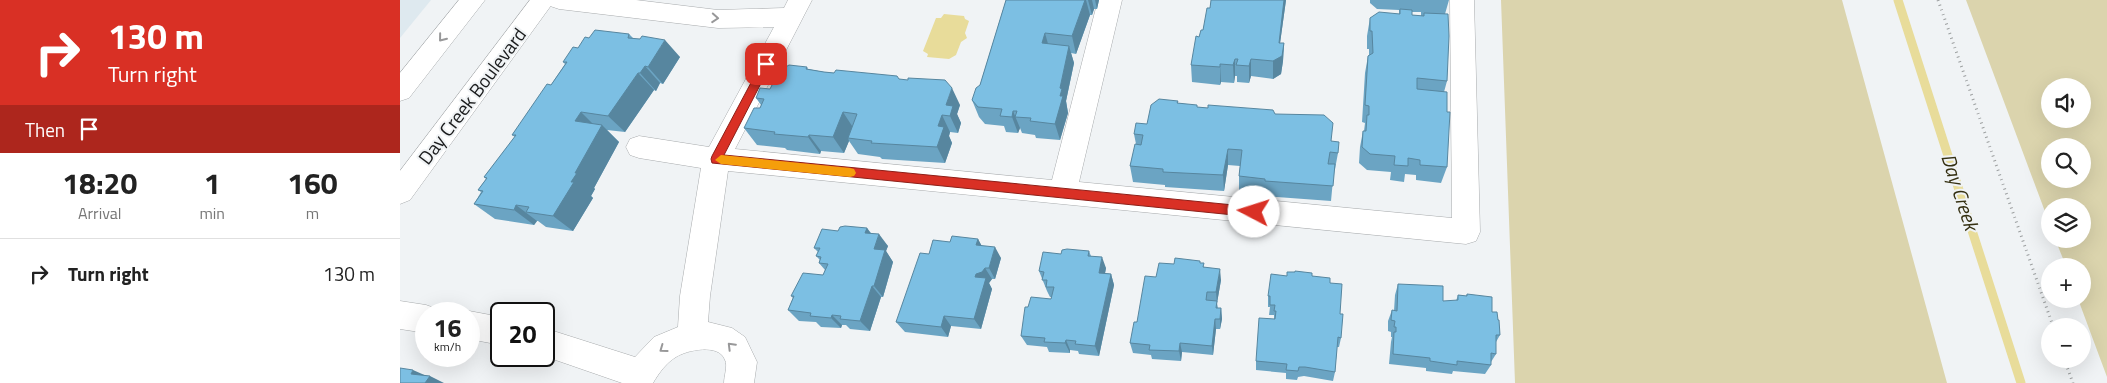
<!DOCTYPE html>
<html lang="en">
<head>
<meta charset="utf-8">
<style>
  :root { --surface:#fff; --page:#f6f6f6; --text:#222; --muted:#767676; --line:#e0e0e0 }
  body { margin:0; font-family:"Titillium Web",sans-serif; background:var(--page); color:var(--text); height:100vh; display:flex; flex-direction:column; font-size:19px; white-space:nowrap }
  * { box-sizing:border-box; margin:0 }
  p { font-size:16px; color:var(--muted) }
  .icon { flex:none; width:28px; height:28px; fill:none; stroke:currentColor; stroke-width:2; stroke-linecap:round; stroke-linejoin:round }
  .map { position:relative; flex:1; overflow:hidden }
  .details { display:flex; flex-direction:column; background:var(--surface); width:400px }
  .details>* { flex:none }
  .banner { background:#d93025; color:#fff; overflow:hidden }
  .tools { position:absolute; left:1641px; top:78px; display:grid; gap:10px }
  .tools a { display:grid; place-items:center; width:50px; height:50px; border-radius:50%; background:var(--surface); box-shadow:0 5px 20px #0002; font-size:25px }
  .speed { position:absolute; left:15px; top:302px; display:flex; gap:10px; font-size:25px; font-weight:700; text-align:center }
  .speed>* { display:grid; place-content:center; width:65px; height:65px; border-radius:50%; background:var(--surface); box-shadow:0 5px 20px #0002; line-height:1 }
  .speed small { font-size:12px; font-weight:400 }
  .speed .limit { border:2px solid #111; border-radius:8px; background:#fff; color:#111 }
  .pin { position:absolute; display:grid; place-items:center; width:42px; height:42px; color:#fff; margin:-21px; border-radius:10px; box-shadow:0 2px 8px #0006 }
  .me { position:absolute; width:55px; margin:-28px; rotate:275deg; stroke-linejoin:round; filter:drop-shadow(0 0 4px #0008) }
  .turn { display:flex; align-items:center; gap:18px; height:105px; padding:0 25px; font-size:22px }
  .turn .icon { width:65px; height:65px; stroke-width:2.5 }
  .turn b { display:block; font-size:35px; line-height:42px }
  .then { display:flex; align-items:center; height:48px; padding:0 25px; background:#0003; gap:10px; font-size:19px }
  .eta { display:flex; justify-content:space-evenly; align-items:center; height:85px; text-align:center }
  .eta b { font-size:30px; font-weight:700; line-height:35px }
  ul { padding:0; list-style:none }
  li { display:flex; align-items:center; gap:15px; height:70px; padding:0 25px; border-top:1px solid var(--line) }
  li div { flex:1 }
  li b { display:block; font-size:19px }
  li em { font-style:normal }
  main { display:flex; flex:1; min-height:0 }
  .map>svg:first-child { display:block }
  .built { fill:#dee9ef }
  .green { fill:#dbd4ad; fill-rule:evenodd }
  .water { fill:#e8dc9a }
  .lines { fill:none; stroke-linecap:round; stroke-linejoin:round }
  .stream { stroke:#e8dc9a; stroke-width:9 }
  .minor-casing { stroke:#a8abad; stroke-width:1 }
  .major-casing { stroke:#a8abad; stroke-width:1 }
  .path { stroke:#9da0a1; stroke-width:3; stroke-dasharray:1 4; stroke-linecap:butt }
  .minor { fill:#fff; fill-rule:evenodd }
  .major { fill:#fff; fill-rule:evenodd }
  .wall { fill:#6ba4c3; fill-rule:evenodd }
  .shaded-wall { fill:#57869f }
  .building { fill:#7cbfe3; stroke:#57869f }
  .oneway { stroke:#989899 }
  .route { fill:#d93025; stroke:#8d1f18 }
  .slow { fill:#f59e0b }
  .labels { text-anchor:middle; stroke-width:4; stroke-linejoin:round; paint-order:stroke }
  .street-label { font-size:19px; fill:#1a1b1c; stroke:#f0f3f5 }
  .water-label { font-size:20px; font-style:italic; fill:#353012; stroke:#f0f3f5 }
</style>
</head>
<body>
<main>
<section class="details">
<div class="banner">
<div class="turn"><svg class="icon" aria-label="right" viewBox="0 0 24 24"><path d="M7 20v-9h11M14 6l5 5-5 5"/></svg><div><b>130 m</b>Turn right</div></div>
<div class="then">Then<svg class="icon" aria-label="arrive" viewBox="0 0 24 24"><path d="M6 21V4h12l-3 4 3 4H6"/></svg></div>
</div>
<div class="eta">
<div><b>18:20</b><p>Arrival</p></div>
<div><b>1</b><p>min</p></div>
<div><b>160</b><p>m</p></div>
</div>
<ul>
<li><svg class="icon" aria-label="right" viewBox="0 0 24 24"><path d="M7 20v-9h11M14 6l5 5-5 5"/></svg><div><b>Turn right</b></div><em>130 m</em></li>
</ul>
</section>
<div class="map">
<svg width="1707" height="383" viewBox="0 0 1707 383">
  <rect width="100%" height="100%" fill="#f0f3f5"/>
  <path class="built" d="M0 0H31L0 38Z"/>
  <path class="green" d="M1101 0H1442L1547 383H1115Z
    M1566 0H1707V377L1678 299H1682V266H1666L1655 239H1682V206H1650V225ZM1650 86H1682V119H1650ZM1650 146H1682V179H1650Z"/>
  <path class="water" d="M544 14 564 16 565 19 569 21 565 33 567 38 561 42 556 55 549 59 527 57 528 54 523 51 536 18H541Z"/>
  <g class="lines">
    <path class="stream" d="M1498 0 1621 383"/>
    <g class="minor-casing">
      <path id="minor" d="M147 0H236L318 10 384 8 388 0H412L335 149 652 180 698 0H722L679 182 1052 218 1050 0H1074L1080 232 1076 241 1066 244 328 171 310 296 308 322 332 328 345 337 357 362 354 383H324C324 376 328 366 325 360 319 343 287 350 276 357 266 363 259 373 253 383H222L144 356V328L235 357 254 337 278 327 280 296 301 168 239 158 230 155 226 147 230 139 239 136 309 147 374 27 318 28 159 9 150 6Z
        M0 301 26 305 37 309 39 314H26V333L0 329Z
        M69 311 101 317V345L69 339V314H62Z"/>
    </g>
    <g class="major-casing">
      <path id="major" d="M59 0H85L9 98 0 101V73Z
        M130 0H155L10 200 0 204V171Z"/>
    </g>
    <path class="path" d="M1538 0 1653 326
      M1664 359 1673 383"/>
    <use href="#minor" class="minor"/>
    <use href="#major" class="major"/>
  </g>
  <path class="wall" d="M606 0H699L697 9H694L692 15H690L676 54 671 53 674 63 666 101 668 113 660 140 636 138 635 135 622 133 620 128 618 133 606 132 604 126 585 124 579 117 572 100 580 85Z
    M886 0 880 43H884L883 61 881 74 873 79 851 76 849 83 837 82V76H835L834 83 821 82 820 85 792 82 791 65 799 37 803 30 810 8Z
    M970 0H1049L1045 14 1047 81 1044 92 1047 167 1041 183 1016 180V175L1005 174 1004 182 990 180 991 172 967 170 959 163 960 147 963 131H964L965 123 962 122 965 73 968 56 969 55V49H967V36L970 18 999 14V10L977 9 970 3ZM1012 12H1021V16L1012 15Z
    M229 34 233 38 280 57 263 84 260 83 256 91 254 90 225 132 207 130 219 142 194 188 195 189 191 196 193 198 173 231 146 227 138 221H137L134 225 95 219 74 204 81 192 78 190 86 179 84 177 115 137 112 135 151 85 165 64 163 62 189 38Z
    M407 67 408 69 424 72 499 79 560 105 557 114 561 123 558 133 550 132 549 136 552 143 545 163 482 159 480 157 458 154 449 141 444 153 421 151 420 154 387 150 385 148 357 145 344 128 360 108 361 105 356 98Z
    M778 101V103L797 107 875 114 931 141 938 153 935 169H934L931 201 864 196V194L839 192V176L840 166 828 165 824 191 765 187V185L733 182 730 166 736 144 734 134Z
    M467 228 471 233 488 246 486 251 493 262 483 297H481L470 331 450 329 446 325H442L441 328 421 327 416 322 399 321 388 310 393 298 391 296 423 275 425 270 419 263 420 260 416 256 418 252 414 248 438 231Z
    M578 239 581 245 601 258 595 279H592L589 283 592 289 581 329 551 326 548 337 505 332 496 322 550 242Z
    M689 251 691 256 706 268 705 273 711 274 714 285 699 356 679 354 678 351 670 350V353L649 352 647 347 627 345 621 336 628 307 651 299 652 297H650L647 291 639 271 661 254Z
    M800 261V263L804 267 821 280 817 303 818 308H821L822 319 820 329H816L813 355 782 352 781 361 752 359 751 355 733 353 730 343 737 322 756 277 774 264Z
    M887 276H912L930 283 940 314 941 338 939 347H937L935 372 933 381 904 376 898 377 897 380 886 379V373L856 370V361L874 319V315H869L870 307H868V296Z
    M998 284 1043 301H1056L1058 295 1066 296 1067 294 1092 312 1098 320 1100 335 1096 342V354L1091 362V365L1085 374 1053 371 1052 374 1026 371V368L989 364 991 342 992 337H991V332L988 331V321L992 310 994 311 995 295Z"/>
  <path class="shaded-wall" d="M685 0H686L690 15 676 54 672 36Z
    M688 0H692L694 9 692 15Z
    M695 0H699L697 9Z
    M884 0H886L878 58 884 43 883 61 881 74 873 79V61L879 43Z
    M645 33 650 51 642 43Z
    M265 40 280 57 263 84 248 67Z
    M669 46 674 63 666 101 668 113 660 140 655 124 660 96V88Z
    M835 59V76L834 83 833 65Z
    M851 59V76L849 83V66Z
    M820 64 821 82 820 85Z
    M245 66 260 83 256 91 240 73Z
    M238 73 254 90 225 132 208 116Z
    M552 88 560 105 557 114 561 123 558 133 550 116 546 105Z
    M613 111 620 128 618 133 612 117Z
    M181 112 198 129 175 121Z
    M443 112 454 129 448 138 449 141 444 153 433 137Z
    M542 115 550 132 549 136 552 143 545 163 537 147 538 126Z
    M202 125 219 142 194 188 195 189 191 196 193 198 173 231 153 216 171 182 175 173Z
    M409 135 421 151 420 154 408 137Z
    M828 149V165L824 191 823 175Z
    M116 205 137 221 134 225 114 210Z
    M467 228 475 240 465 233Z
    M479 234 488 246 486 251 493 262 483 297 474 286V249Z
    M578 239 584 250 576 245Z
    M595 247 601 258 595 279 589 268Z
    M702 257 706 268 703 284 699 273Z
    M585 268 592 279 589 283 592 289 581 329 574 319 575 277 576 274Z
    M820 269 821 280 817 303 816 292Z
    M711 274 714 285 699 356 695 346Z
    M472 286 481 297 470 331 460 321Z
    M821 308 822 319 820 329V319Z
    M432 315 442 325 441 328 431 318Z
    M544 316 551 326 548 337 541 327Z
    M815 319 816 329 813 355 812 346Z
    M666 340 670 350V353L665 343Z
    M780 343 782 352 781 361 779 351Z
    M13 370 29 377 30 376 44 383H25L11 374Z"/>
  <path class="building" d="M606 0H685L672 36 645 33 642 43 669 46 660 88 662 89 660 96H663L655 124 630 121 631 118 615 117 617 111H613L612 117 600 116 602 109 578 107 572 100 576 88 580 85Z
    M811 0H884L879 43H884L882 56 873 61 851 59 849 66 836 65 838 59H835L833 65 820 64V67L791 65 796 36 799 37 801 30H803L807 8H810Z
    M1000 9 1012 10V15L1024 16V13L1048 14 1049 36 1047 81 1017 78V89L1047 92V112H1050L1047 167 1020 165V160L1008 158V166L994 165 995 156 970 154 962 147 963 131H966L967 115H969V106L965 105 968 56 973 53 972 31H970V18L979 12 1000 14Z
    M195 30 229 34 228 38 240 39 242 36 265 40 248 67 245 66 240 73H238L208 116 181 112 175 121 202 125 175 173H177L171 182H174L153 216 126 212 129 207 116 205 114 210 74 204 83 191 78 190 87 178 84 177 116 135H112L147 84 151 85 167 62H163L173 47 178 48 185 37 189 38Z
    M389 65 407 67 406 69 424 72 434 73 436 70 497 76 499 79 508 80V78L545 80 552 88 546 105 553 106 550 116 542 115 538 126 544 127 537 147 471 143 472 141 448 138 457 114 443 112 433 137 409 135 408 137 374 134 375 132 344 128 354 108H360L364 99 356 98 360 88 370 89 379 71Z
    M759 99 778 101 777 103 797 105V107L808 108V105L873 110 875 114 924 115 933 123 931 141 939 142 938 153 930 152 928 164H935L933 186 865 181V179L839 176 842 150 828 149 823 175 763 172V169L730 166 735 144 741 145 743 135 734 134 736 123 747 124 751 105Z
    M445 226 467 228 465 233 479 234 474 249 485 250 474 286H472L460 321 440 319 441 316 432 315 431 318 410 316 411 313 388 310 394 296H391L403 273 423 275 428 264 419 263 421 257 416 256 420 248H414L422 229 438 231 440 227Z
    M552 236 578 239 576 245 595 247 589 268H585L582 272 576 274 575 277 586 278 574 319 544 316 541 327 496 322 520 253 529 254 533 240 550 242Z
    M667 249 689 251 688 256 702 257 699 273 711 274 695 346 675 344 676 341 666 340 665 343 644 342 645 338 621 336 625 307H628L631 297 651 299 654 287H646L647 280H642L644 272 639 271 643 252 661 254 662 250Z
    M775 258 800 261V263H804L803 267 820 269 816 292H807L806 300 817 301 816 308H821L820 319H815L812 346 780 343 779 351 749 350 750 345 730 343 734 322H737L745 276 756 277 759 263 774 264Z
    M895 271 912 273V276L930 278V283L942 284 940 314H943L941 338 938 337 935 372 905 367H899L898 371 886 370 887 364 856 361 859 318 875 319 876 311H874L875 305H870V296H868L871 274 887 276V272H895Z
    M998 284 1043 286V301L1058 300V295L1067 296V294L1092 297V312H1097L1098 320H1099L1100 335H1096V354L1091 353V365L1057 361V365L1030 361V358L993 354 994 332H996V327H994L995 321 991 320 992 310 997 311Z
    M0 368 13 370 11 374 30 376 25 383H0Z"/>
  <defs><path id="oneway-chevron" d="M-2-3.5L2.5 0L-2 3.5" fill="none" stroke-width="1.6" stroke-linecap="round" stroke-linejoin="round" transform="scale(1.25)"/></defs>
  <g class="oneway">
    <use href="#oneway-chevron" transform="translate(315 18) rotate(4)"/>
    <use href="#oneway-chevron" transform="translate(42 38) rotate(129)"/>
    <use href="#oneway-chevron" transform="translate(331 346) rotate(-135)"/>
    <use href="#oneway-chevron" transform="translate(263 349) rotate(144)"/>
  </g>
  <path class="route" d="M366 60 371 64 324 155 854 207 858 208 860 212 858 216 854 217 312 163 311 159 312 156 362 62Z"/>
  <path class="slow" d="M321 155 450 168 454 169 456 173 454 176 450 177 321 164 315 160Z"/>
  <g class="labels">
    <g class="street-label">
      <text transform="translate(72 96) rotate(-53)" y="7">Day Creek Boulevard</text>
    </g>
    <g class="water-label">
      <text transform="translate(1560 192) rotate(72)" y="7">Day Creek</text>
    </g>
  </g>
</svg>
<div class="tools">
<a><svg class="icon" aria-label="sound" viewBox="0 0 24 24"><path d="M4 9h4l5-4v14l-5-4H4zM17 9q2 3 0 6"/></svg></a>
<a><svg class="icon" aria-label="search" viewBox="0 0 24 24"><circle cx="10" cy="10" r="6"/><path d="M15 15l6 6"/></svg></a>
<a><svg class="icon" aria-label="layers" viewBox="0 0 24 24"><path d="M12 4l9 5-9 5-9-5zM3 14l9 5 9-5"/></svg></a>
<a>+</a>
<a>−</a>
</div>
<div class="speed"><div>16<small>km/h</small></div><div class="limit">20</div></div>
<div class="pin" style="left:366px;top:64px;background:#d93025"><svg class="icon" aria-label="arrive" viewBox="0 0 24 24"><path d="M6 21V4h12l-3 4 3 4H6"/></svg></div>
<svg class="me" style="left:854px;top:212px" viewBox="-20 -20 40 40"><circle r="19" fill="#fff"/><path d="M0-13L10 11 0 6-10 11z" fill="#d93025"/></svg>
</div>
</main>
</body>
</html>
